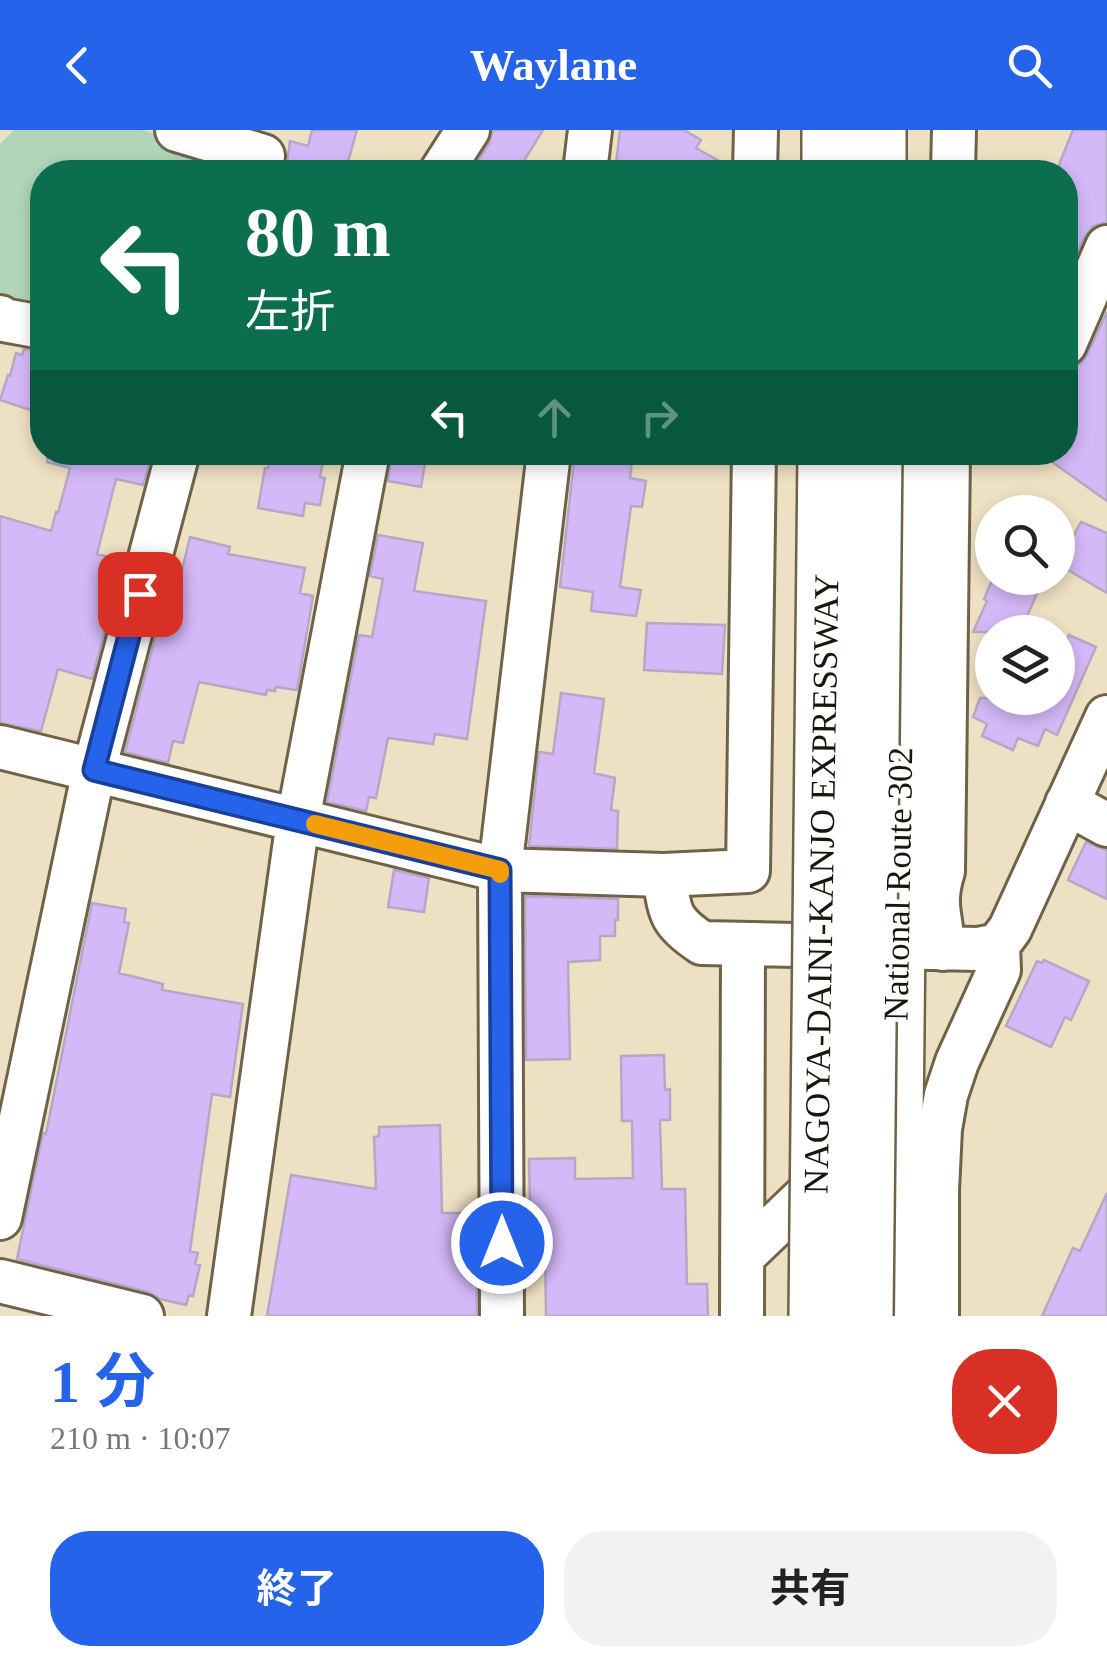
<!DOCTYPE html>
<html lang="ja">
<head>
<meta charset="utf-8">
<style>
  :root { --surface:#fff; --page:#f2f2f2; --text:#222; --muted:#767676; --accent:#2563eb }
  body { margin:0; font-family:"Times New Roman","Noto Sans JP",serif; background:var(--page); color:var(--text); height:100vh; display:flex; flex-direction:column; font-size:38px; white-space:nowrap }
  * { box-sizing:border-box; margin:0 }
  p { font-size:32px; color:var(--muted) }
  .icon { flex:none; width:55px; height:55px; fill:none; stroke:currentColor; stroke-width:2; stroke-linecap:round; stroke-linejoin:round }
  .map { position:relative; height:1186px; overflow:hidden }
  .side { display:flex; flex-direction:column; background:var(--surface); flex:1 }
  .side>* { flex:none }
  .hud { position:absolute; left:30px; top:30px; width:1048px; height:305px; border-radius:40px; box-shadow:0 5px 15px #0003; background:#0b6e4f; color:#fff; overflow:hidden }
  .fabs { position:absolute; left:975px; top:365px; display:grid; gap:20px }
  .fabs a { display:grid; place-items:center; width:100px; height:100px; border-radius:50%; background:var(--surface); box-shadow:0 5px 15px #0003; font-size:50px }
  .pin { position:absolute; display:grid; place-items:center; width:85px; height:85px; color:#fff; margin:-42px; border-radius:20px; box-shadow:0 5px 15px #0006 }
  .me { position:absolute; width:110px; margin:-55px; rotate:0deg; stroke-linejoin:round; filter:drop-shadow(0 0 8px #0008) }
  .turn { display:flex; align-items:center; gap:35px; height:210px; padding:0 50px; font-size:45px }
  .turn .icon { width:130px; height:130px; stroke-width:2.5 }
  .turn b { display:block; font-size:70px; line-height:85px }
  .lanes { display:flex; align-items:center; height:95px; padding:0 50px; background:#0003; justify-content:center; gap:50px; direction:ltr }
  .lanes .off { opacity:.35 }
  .round { display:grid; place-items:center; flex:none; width:105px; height:105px; border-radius:40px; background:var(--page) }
  .head { display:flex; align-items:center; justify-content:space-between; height:170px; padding:0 50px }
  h1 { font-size:60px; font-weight:700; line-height:75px; color:var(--accent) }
  .action { display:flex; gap:20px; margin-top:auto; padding:20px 50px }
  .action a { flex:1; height:115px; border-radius:40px; background:var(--accent); color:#fff; font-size:40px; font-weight:700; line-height:115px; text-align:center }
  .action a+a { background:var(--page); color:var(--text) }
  header { display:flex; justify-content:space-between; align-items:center; height:130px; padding:0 50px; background:var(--accent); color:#fff; font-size:45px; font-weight:700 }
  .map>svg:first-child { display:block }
  .green { fill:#b0d5b8 }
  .building { fill:#d5b8f8; stroke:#b4a8c4; stroke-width:2.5 }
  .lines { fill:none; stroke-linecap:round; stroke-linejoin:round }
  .minor-casing { stroke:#6f6249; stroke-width:48 }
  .highway-casing { stroke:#6f6249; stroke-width:60 }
  .minor { stroke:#fff; stroke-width:42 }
  .highway { stroke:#fff; stroke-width:55 }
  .highway-bridge-casing { stroke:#6f6249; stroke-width:60; stroke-linecap:butt }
  .highway-bridge { stroke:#fff; stroke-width:55 }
  .route-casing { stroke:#184099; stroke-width:25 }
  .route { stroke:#2563eb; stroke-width:18 }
  .slow { stroke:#f59e0b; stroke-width:18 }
  .labels { text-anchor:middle; stroke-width:9; stroke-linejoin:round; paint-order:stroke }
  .street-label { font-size:35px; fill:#1b160b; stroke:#fff }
</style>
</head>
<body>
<header><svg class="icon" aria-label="back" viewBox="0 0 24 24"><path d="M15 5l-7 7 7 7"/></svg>Waylane<svg class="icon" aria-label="search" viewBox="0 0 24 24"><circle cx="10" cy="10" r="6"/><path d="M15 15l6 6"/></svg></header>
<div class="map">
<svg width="1107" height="1186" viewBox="0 0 1107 1186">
  <rect width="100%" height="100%" fill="#eee0c3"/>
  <path class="green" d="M14 0H143L235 28 244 41 42 42V180L0 169V14Z"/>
  <path class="building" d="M312 0H357L345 42H281L287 32 290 11 308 16Z
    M493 0H543L517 42H470L489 14Z
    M620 0H684L701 10 696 18 730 37V42H615Z
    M1073 0H1107V92L1093 96 1085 106 1065 151V42H1056Z
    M1107 182V371L1038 322H1065V252L1074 236 1081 233 1087 225Z
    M24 219 42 221V284L0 270 8 245 10 246 16 223 22 225Z
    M48 322H132L131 327 150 332 143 355 116 349 97 424 123 431 92 549 58 539 41 601 0 593V386L51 401 56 382 58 383 70 338 47 332Z
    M271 322H325L320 347 325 348 320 375 305 373 303 386 258 378 265 338H268Z
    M392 322H427L421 357 388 351Z
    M575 322H633L630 348 646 351 642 377 631 376 620 457 641 460 636 486 591 481 593 462 560 457Z
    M1081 392 1107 403V463L1058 434Z
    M378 405 423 413 414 461 486 471 467 609 435 604 433 614 388 608 376 668 369 667 366 681 327 672 359 505 372 507 383 449 370 446Z
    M190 407 230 417 228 424 305 438 300 463 313 466 297 560 276 557 275 561 267 560 266 565 199 552 183 613 173 611 168 633 125 622 166 467 175 469Z
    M993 448H1044L1020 502H973L987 471 984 469Z
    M647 493 725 495 722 544 644 540Z
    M1069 505 1096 517 1057 605 1045 599 1038 616 1018 608 1013 620 982 606 987 594 973 587 980 568H1058V530Z
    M561 563 604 569 594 643 615 648 611 680 618 681 617 719 529 716 539 622 553 624Z
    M1086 712 1107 720V769L1068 750Z
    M394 740 429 748 424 782 388 777Z
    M525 766 618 769V790H615V806H600V830L568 832 570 929 526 930Z
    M92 773 126 779 124 792 129 793 119 843 163 854 162 860 243 874 230 967 212 964 190 1121 198 1123 195 1134 200 1135 193 1166 189 1165 186 1175 160 1169 148 1162 17 1129 43 1003 46 1004Z
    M1044 830 1089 851 1071 890 1065 887 1051 917 1006 896 1037 831 1042 833Z
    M664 925 665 960 670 959V990H660L662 1059H685L687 1154H707L708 1186H546L545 1116H531L529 1029 575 1028V1049L633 1048 632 991H622L621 926Z
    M440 995 442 1083H477V1186H267L291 1045 376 1059 374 1007 379 1006V997Z
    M1107 1063V1186H1042L1073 1118 1080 1121Z"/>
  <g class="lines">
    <g class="minor-casing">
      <path id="minor" d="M177 0 263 26
        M441 42 468 0
        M585 42 590 0
        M755 42 756 0
        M953 42 954 0
        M0 187 3 190 42 197
        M1065 214 1107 117
        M0 617 500 740 664 745C670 783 669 791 702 813L978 819 998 815 1010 799 1107 587
        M1067 673 1107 695
        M664 745 748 741 754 322
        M943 819C942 785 932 777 943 741L948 322
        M0 1088 94 640 178 322
        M742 1127 832 1041
        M0 1151 142 1186
        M229 1186 298 690 368 322
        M502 1186 500 740 549 322
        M742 1186 743 815
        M937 1186V1060L940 999 946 965 957 932 999 840 998 815"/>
    </g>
    <g class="highway-casing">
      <path id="highway" d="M830 42V0
        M878 42V0
        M893 1186 902 322"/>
    </g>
    <use href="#minor" class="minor"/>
    <use href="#highway" class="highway"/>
    <g class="highway-bridge-casing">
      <path id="highway-bridge" d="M817 1186 826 322
        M865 1186 874 322"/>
    </g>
    <use href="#highway-bridge" class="highway-bridge"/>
  </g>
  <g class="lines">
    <g class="route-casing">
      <path id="route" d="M140 464 94 640 500 740 502 1113"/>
    </g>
    <use href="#route" class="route"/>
    <path class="slow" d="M315 694 500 740V744"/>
  </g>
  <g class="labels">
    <g class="street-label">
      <text transform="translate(821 754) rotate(-89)" y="12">NAGOYA-DAINI-KANJO EXPRESSWAY</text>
      <text transform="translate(898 754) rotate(-89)" y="12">National Route 302</text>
    </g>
  </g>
</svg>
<div class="fabs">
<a><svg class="icon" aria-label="search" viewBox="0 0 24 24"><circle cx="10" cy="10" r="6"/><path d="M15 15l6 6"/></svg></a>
<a><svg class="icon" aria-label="layers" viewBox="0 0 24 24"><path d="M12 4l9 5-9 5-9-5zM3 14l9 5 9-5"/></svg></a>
</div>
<div class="pin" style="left:140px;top:464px;background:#d93025"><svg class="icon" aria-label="arrive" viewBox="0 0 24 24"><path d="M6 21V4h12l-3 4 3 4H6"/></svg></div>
<svg class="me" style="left:502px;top:1113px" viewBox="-20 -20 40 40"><circle r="17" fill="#2563eb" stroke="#fff" stroke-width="3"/><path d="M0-11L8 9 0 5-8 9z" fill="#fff"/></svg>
<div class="hud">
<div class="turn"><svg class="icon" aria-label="left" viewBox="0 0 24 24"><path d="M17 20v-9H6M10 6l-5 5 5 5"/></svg><div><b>80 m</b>左折</div></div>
<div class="lanes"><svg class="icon" aria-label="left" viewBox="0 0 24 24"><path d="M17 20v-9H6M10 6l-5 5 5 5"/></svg><svg class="icon off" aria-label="ahead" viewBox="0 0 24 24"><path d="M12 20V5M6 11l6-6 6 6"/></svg><svg class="icon off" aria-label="right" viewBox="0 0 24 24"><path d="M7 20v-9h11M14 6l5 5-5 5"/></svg></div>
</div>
</div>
<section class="side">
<div class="head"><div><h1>1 分</h1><p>210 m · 10:07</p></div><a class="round" style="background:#d93025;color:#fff"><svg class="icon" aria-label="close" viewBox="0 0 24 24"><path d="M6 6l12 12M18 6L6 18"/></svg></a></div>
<div class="action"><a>終了</a><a>共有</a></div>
</section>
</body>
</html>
